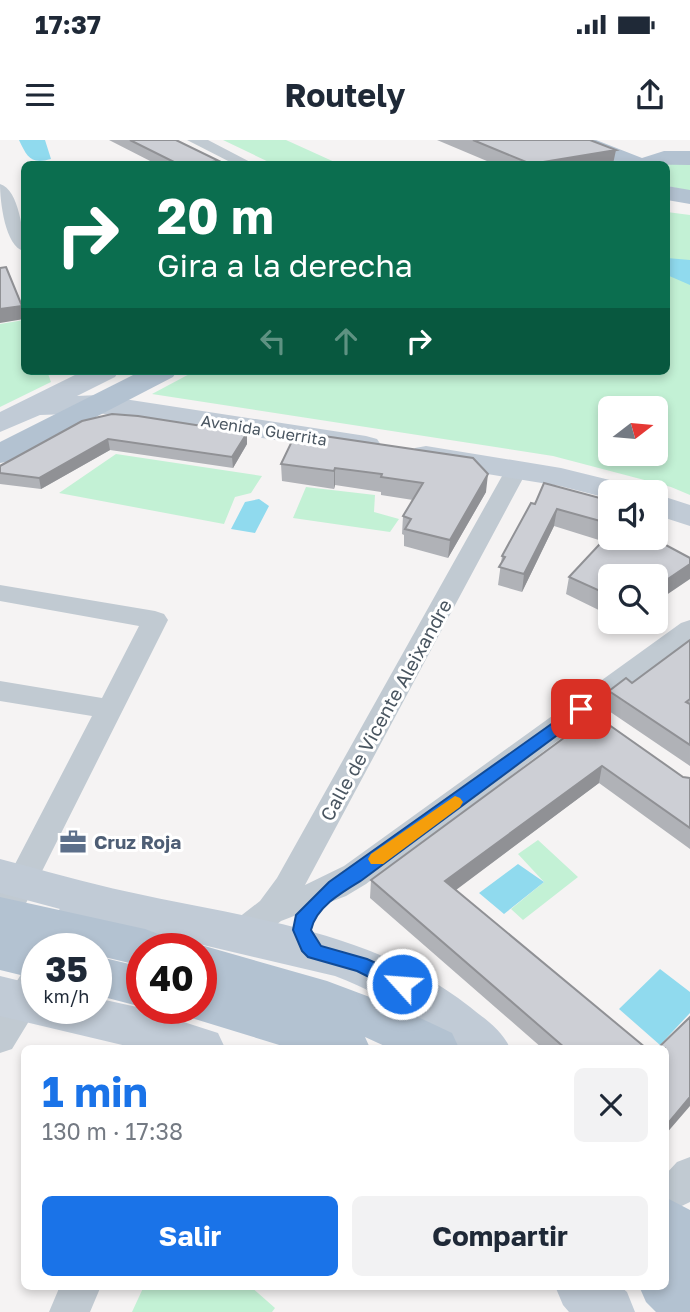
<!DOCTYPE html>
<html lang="es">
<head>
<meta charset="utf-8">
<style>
  :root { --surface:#fff; --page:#f2f2f3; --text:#1f2937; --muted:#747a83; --accent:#1a73e8 }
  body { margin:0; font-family:"Golos Text",sans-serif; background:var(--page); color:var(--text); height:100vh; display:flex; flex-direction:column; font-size:26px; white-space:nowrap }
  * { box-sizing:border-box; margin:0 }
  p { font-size:23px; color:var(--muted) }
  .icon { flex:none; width:38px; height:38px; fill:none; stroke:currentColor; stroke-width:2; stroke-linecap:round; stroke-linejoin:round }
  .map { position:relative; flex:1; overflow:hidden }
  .side { position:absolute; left:21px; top:905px; width:648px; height:245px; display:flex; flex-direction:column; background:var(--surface); border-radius:10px; box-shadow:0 4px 10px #0003 }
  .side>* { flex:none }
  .hud { position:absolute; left:21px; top:21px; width:649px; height:214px; border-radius:10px; box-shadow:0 4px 10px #0003; background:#0b6e4f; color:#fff; overflow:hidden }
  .needle { width:46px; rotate:74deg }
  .fabs { position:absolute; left:598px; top:256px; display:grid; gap:14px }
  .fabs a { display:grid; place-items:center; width:70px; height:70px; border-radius:10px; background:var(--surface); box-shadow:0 4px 10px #0003; font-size:35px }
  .speed { position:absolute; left:21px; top:793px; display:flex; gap:14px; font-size:35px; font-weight:700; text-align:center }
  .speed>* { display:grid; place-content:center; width:91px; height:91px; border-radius:50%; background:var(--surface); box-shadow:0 4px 10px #0003; line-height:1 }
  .speed small { font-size:18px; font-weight:400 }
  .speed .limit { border:10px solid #d22; background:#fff; color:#111 }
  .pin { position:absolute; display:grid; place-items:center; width:60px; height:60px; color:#fff; margin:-30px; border-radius:14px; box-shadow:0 4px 10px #0006 }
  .me { position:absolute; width:77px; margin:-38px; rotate:296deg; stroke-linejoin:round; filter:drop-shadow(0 0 5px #0008) }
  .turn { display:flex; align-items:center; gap:24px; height:147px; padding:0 21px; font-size:32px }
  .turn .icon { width:91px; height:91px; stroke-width:2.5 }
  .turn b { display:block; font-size:49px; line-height:60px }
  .lanes { display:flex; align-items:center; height:66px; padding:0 21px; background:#0003; justify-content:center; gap:35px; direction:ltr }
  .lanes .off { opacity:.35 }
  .round { display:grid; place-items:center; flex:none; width:74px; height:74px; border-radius:10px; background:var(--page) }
  .head { display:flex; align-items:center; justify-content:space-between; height:119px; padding:0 21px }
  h1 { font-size:42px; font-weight:700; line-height:52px; color:var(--accent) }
  .action { display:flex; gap:14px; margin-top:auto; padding:14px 21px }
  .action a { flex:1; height:80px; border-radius:10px; background:var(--accent); color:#fff; font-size:28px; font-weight:700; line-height:80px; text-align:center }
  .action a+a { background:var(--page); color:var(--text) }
  .status { display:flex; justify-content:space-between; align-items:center; height:49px; padding:0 35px; background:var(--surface); direction:ltr }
  .status svg { height:19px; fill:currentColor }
  header { display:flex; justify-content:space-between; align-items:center; height:91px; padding:0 21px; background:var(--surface); font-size:32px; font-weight:700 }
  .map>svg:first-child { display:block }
  .green { fill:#c3f1d5; fill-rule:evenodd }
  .water { fill:#90daee }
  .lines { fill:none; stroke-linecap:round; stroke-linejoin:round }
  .street { fill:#c1cad2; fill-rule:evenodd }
  .secondary { fill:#c1cbd6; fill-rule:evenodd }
  .primary { fill:#b3c2d1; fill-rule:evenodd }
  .wall { fill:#b0b2b7 }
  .shaded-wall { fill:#909195 }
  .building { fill:#cdcfd5; stroke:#909195; stroke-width:2 }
  .route { fill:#1a73e8; stroke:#114b97; stroke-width:2 }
  .slow { fill:#f59e0b }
  .labels { text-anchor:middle; stroke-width:6; stroke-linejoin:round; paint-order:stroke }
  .far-street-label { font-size:16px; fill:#4a5661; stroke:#fff }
  .street-label { font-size:19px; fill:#4a5661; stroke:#fff }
  .service-label { font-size:19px; font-weight:bold; fill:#4e5e75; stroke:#fff; text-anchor:start }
</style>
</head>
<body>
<div class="status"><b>17:37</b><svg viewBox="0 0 49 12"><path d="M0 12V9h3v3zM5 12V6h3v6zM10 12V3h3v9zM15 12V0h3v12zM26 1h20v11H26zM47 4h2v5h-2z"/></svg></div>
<header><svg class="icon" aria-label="menu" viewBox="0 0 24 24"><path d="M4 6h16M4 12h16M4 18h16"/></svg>Routely<svg class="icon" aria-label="share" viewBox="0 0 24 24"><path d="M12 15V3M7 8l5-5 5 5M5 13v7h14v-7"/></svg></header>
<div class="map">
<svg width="690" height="1172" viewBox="0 0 690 1172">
  <rect width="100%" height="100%" fill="#f5f3f3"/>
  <path class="green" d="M223 0H286L339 24H273Z
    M690 23V51L667 46V24Z
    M667 72 690 75V355L671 347 553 316 152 254 195 231H667ZM611 268H656V313H611Z
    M24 180V231H47L51 242 0 267V184Z
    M116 314 262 336 251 353 235 357 224 384 59 353Z
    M306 347 375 355 374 372 399 379 390 392 293 378Z
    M538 700 578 737 523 780 511 769 544 742 518 714Z
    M144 1146H250L275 1168 272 1172H132Z"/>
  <path class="water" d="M19 0H45L51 19C31 25 27 17 19 0Z
    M667 118 690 120V145L667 135Z
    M259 359 269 366 255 393 231 389 245 362Z
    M518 724 544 742 504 774 479 753Z
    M660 829 690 852V873L660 905 619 869Z"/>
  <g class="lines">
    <path class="street" d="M187 0H208L254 24H234Z
      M0 44C19 49 24 95 24 111 5 107 0 61 0 44Z
      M517 322 525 324 528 329 305 745 344 726 681 483 690 480V502L366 744 346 756 281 781 261 797 236 806 225 802 220 793 225 784 238 778 260 761 277 738 506 329 509 324Z
      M0 445 155 471 164 474 168 480 15 785 0 788V753L92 576 0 561V541L102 558 139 486 0 461Z
      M37 824V868L12 909 0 913V868L25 828Z
      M690 1017V1062L665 1074V1035L677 1022Z
      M60 1146H101L90 1172H49Z"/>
    <path class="secondary" d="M83 231H119L115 237 77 256 98 255 366 296 377 299 381 305 377 311 366 314 98 273 40 275 0 292V272Z
      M426 306 561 328 630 345 635 352H611V359L560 346 415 322 411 315 415 308Z
      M656 354 690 365V386L656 375Z
      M0 719C43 730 86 743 129 752 245 778 374 790 470 867 486 880 501 889 510 908H452C413 876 383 854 335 836L131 788 96 793 82 803 66 808 50 803 44 790 50 777 60 769 0 753Z
      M0 836 37 845V868H96V858L137 867 218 893 225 908H135L0 876Z
      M555 1146H620L627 1152 635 1172H569L563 1165Z"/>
    <path class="primary" d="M566 0H596L642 18 664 11H690V25L618 24 569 5Z
      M667 46 690 50V64L667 60Z
      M141 231H177L173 237 11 321 0 323V302Z
      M0 757 145 789 161 795 167 808H142V826L96 815V808H66L43 803 54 808H37V839L0 830Z
      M201 805 327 841 399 868 452 893 459 908H389L365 897 370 908H289L185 876 181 868H201V808H191Z
      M96 816 142 827V867L96 855Z
      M665 1057 690 1070V1172H656L646 1162 639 1146H665Z"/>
  </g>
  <path class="wall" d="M109 0H176L219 21 220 24H156Z
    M437 0H590L613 24H494Z
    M82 281 247 293V304L233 328 110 310 41 349 0 344V326Z
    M293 299 486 352 448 418 404 406V395L402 394 403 376 413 360 381 355V352L335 345 334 349 282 341 281 324Z
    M611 361V476L566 454 569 437 602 401 554 386 522 452 498 445 502 416 535 364Z
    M690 500V626L606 569 609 551 632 543Z
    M595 575 683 637 690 638V709L599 643 455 750 646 908H542L370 758 371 740Z"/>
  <path class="shaded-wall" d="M616 10 613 24H534Z
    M219 21 220 24H196Z
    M22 166 24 179 0 183V169Z
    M247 293V304L233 328 232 317Z
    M108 299 110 310 41 349 39 338Z
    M335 328V345L334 349V331Z
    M488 334 486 352 448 418 450 400Z
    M557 369 554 386 522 452 524 434Z
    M690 424V439L656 462V447Z
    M602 626 599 643 444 759 445 741Z
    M690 957V966L665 995V987Z"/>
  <path class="building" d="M130 0H176L219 21 196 24H178Z
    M473 0H590L616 10 531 24Z
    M6 127 22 166 0 169V128Z
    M112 274 138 276 247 293 232 317 108 299 39 338 0 333V326L82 281Z
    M317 295 473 318 488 334 450 400 405 389 411 379 403 376 423 343 381 337 382 334 335 328 334 331 281 324 293 299 314 302Z
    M544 343 611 361V384L557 369 524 434 499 427 505 417 502 416 531 363 535 364Z
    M611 392V397H651L690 418V424L656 447V436H611V456L569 437Z
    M690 500V559L686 562 690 564V605L609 551 626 538 632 543Z
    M595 575 683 637 690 638V688L602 626 445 741 646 908H565L371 740Z
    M690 877V957L665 987V908H658Z"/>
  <path class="route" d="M581 563 589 569 587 573 362 740C342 752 316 767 311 790L321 806 367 819 409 838 412 844 409 850 402 852 395 850 357 831 308 817 302 811 293 790 296 775 329 742Z"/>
  <path class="slow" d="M455 656 460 658 463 662 460 667 383 724H371L368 719 371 714Z"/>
  <defs>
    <g id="office-bare" transform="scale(2.1)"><path d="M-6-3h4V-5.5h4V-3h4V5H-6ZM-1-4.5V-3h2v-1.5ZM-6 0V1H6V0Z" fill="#5c6f8a" stroke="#fff" stroke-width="2.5" paint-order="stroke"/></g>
  </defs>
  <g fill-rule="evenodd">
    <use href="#office-bare" x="73" y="702"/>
  </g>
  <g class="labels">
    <g class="far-street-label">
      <text transform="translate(264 290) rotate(9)" y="6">Avenida Guerrita</text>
    </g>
    <g class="street-label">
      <text transform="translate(386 570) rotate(-61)" y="7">Calle de Vicente Aleixandre</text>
    </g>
    <g class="service-label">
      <text x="94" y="709">Cruz Roja</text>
    </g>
  </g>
</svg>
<div class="fabs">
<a><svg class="needle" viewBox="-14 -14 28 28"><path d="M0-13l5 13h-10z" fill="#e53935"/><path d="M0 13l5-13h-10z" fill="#747a83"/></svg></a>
<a><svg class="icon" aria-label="sound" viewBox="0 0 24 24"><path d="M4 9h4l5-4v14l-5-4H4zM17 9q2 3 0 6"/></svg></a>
<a><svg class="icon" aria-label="search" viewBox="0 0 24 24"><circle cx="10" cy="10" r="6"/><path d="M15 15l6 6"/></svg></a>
</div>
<div class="speed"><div>35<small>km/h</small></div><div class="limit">40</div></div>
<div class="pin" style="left:581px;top:569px;background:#d93025"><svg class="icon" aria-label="arrive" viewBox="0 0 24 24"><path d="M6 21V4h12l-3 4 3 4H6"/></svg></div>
<svg class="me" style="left:402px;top:844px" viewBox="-20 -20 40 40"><circle r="17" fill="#1a73e8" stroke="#fff" stroke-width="3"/><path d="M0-11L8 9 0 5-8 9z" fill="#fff"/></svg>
<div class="hud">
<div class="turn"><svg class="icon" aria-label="right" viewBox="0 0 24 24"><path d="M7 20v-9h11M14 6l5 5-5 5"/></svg><div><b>20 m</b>Gira a la derecha</div></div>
<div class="lanes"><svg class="icon off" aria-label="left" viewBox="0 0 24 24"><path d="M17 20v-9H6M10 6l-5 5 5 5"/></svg><svg class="icon off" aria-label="ahead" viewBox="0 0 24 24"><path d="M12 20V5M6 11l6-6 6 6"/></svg><svg class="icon" aria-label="right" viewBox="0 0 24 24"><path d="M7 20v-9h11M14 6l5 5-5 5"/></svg></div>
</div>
<section class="side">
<div class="head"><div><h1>1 min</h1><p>130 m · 17:38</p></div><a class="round"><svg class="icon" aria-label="close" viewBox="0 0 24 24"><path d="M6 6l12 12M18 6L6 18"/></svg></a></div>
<div class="action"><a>Salir</a><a>Compartir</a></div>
</section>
</div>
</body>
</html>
